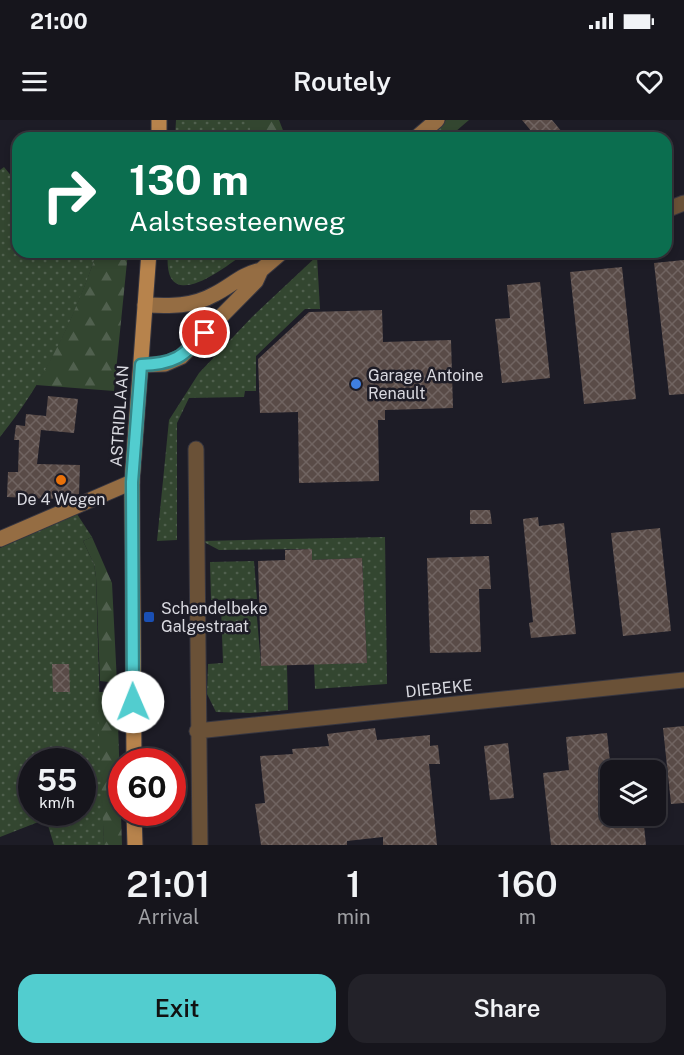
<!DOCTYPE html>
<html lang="en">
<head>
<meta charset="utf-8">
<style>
  :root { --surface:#16151c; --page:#232229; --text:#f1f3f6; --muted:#9e9fa3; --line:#35343b; --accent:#52cdcf }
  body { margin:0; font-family:"Public Sans",sans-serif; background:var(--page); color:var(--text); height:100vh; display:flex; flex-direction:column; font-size:22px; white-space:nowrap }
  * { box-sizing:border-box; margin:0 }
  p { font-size:20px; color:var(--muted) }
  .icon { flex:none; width:33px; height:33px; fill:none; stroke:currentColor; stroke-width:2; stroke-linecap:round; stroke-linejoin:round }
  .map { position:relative; height:725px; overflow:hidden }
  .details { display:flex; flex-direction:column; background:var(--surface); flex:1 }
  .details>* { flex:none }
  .guide { position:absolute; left:12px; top:12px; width:660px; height:126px; border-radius:18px; box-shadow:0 3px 9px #0003,0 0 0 2px var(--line); background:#0b6e4f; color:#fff; overflow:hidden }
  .fabs { position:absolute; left:600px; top:640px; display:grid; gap:12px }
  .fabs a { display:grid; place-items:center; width:66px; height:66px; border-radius:12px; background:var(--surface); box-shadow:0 3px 9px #0003,0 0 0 2px var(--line); font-size:30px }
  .speed { position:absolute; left:18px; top:628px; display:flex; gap:12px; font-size:30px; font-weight:700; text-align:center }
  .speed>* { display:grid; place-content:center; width:78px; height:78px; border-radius:50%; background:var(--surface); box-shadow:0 3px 9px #0003,0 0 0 2px var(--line); line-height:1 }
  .speed small { font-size:15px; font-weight:400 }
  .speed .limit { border:9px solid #d22; background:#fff; color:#111 }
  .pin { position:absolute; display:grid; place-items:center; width:51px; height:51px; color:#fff; margin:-26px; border:3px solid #fff; border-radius:50%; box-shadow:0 2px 6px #0007 }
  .me { position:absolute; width:66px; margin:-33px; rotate:359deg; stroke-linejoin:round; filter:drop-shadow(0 0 4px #0008) }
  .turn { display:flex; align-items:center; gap:21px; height:126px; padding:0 18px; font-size:27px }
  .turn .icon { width:78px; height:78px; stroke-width:2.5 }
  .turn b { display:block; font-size:42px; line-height:51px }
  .eta { display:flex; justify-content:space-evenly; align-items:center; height:102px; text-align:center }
  .eta b { font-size:36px; font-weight:600; line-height:42px }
  .cta { display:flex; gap:12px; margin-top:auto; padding:12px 18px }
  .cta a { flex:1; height:69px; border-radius:18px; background:var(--accent); color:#111; font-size:24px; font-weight:600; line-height:69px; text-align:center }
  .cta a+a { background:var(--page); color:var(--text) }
  .status { display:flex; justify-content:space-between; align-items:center; height:42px; padding:0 30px; background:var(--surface); direction:ltr }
  .status svg { height:16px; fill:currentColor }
  header { display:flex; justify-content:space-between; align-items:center; height:78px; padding:0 18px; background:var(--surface); font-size:27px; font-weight:600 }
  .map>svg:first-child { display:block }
  .grass { fill:url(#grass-dots); fill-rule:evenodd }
  .forest { fill:url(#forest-firs) }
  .building { fill:url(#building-cross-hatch) }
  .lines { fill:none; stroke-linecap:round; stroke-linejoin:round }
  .street-casing { stroke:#373640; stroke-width:17 }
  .secondary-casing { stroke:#373640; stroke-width:17 }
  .primary-casing { stroke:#373640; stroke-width:17 }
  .street { stroke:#6a5137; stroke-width:15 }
  .secondary { stroke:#956d43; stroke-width:15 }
  .primary { stroke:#b7834c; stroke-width:15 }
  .route-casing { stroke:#358587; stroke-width:15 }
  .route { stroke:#52cdcf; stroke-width:10 }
  .shop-dot { fill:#3f7fe0; stroke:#1d1c26; stroke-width:2 }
  .food-dot { fill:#e8710a; stroke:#1d1c26; stroke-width:2 }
  .transit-dot { fill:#1a4fb4; stroke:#1d1c26; stroke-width:2 }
  .labels { text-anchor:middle; stroke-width:5; stroke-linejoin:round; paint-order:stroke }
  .poi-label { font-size:16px; fill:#d9d9e0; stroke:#1d1c26; text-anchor:start }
  .street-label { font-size:16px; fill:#d9d9e0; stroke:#1d1c26 }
</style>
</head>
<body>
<div class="status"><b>21:00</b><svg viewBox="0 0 49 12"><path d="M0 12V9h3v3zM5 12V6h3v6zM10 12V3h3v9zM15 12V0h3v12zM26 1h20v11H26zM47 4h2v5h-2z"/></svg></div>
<header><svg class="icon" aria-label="menu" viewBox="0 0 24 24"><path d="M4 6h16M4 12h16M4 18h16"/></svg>Routely<svg class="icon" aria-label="heart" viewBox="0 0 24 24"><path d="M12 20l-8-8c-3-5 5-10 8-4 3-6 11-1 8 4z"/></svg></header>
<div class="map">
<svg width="684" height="725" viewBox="0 0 684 725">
  <defs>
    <pattern id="grass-dots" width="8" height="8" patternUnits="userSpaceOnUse" patternTransform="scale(1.5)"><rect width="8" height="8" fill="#334630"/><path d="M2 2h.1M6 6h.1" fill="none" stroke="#50604e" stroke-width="1.8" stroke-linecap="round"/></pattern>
    <pattern id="forest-firs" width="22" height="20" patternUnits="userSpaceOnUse" patternTransform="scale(1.5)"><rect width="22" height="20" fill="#334630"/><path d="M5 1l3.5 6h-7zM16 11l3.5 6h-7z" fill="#50604e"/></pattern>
    <pattern id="building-cross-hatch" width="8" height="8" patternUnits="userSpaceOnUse" patternTransform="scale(1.5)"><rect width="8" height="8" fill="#594b47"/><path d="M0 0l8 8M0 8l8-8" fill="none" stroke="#706461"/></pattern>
  </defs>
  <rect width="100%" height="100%" fill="#1d1c26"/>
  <path class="grass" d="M176 0H250V18H175Z
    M4 47 18 64V132H97C75 198 44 263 0 317V50Z
    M168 132H246C222 150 162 197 168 132Z
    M317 136 320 189H305L256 236V271H245L244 277 189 278 177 303V420L157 421 169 300 199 253 252 197Z
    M77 394 92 417 83 421 94 444 96 457 104 725H54L46 699 0 717V428ZM32 642H82V693H32Z
    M385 417 387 564 315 569 314 544 367 543 362 438 312 440V429L219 430 202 421Z
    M254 441 257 479 211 480 210 442Z
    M221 486H256L261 545H287L288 590 250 593 216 592 207 574 208 544 223 543Z"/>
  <path class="forest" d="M250 0H279L286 18H250Z
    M446 0H469L448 18H434L430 14Z
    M97 132H128L114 271 36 265C62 223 81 178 97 132Z
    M92 417 112 463 117 563 100 561 96 457 94 444 83 421Z
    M97 572H117L122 725H104Z"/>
  <path class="building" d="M522 0H552L562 12 555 18H537Z
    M684 140V274L669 275 654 143Z
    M622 147 636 279 584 284 570 152Z
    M540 162 550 258 502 263 495 199 510 198 507 165Z
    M382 190 383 222 451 220 453 288 385 290V300H378L379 361 299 363 298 292 260 293 258 239 309 192Z
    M48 276 78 279 74 313 41 310 37 344 80 345 79 374 50 379 7 377 8 352H18L19 320H14L16 305 25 306 26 294 46 296Z
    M470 390H490L492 404H470Z
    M538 397 539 406 564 403 576 514 531 518 529 503 533 502 523 399Z
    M660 408 671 511 623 516 611 413Z
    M312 429V440L362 438 367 543 261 546 258 441 285 440V430Z
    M489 436 491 469H479L481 532 430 533 427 438Z
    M52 544H69L70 572H53Z
    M684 606V683L671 684 663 608Z
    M375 608 377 620 430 615V626L438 625 440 644H429L437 725H383V717L347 721V725H261L255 684 265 683 260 636 293 634 292 629 329 626 327 614Z
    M607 613 611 651 610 696H643L646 725H551L543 653 569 650 566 617Z
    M508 623 514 678 490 680 484 626Z"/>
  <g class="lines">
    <g class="street-casing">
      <path id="street" d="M666 90 684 83
        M196 329 200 725
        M197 611 684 560"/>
    </g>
    <g class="secondary-casing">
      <path id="secondary" d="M416 18 437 0
        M145 185C170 186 192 187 215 174 231 166 242 154 261 150
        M141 245 165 244 181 237 256 161 261 150 282 132
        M0 419 132 362"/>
    </g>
    <g class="primary-casing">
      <path id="primary" d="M159 18V0
        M134 642 132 362 149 132
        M134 693 135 725"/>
    </g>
    <use href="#street" class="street"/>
    <use href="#secondary" class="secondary"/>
    <use href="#primary" class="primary"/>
  </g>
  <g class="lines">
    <g class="route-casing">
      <path id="route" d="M133 582 132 362 141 245C174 244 183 237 205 213"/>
    </g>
    <use href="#route" class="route"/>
  </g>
  <circle class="shop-dot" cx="356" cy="264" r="6"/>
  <circle class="food-dot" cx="61" cy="360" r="6"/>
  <rect class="transit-dot" x="143" y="491" width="12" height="12" rx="3"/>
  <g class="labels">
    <g class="poi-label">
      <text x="368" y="261">Garage Antoine<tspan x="368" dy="18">Renault</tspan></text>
      <text x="61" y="385" text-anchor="middle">De 4 Wegen</text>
      <text x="161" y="494">Schendelbeke<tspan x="161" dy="18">Galgestraat</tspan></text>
    </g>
    <g class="street-label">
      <text transform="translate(119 296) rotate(-86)" y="6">ASTRIDLAAN</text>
      <text transform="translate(439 568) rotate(-6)" y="6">DIEBEKE</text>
    </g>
  </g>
</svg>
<div class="fabs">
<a><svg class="icon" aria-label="layers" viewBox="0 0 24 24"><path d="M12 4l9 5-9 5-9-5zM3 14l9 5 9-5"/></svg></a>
</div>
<div class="speed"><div>55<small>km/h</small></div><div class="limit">60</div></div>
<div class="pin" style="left:205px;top:213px;background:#d93025"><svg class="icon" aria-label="arrive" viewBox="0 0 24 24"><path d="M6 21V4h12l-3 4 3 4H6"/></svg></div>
<svg class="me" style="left:133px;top:582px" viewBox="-20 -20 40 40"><circle r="19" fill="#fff"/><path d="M0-13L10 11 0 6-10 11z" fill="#52cdcf"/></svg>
<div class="guide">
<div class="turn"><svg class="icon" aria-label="right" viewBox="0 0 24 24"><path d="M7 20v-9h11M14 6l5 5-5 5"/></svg><div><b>130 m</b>Aalstsesteenweg</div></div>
</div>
</div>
<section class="details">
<div class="eta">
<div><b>21:01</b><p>Arrival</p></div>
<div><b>1</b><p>min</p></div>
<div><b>160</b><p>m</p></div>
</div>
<div class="cta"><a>Exit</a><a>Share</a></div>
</section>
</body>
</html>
